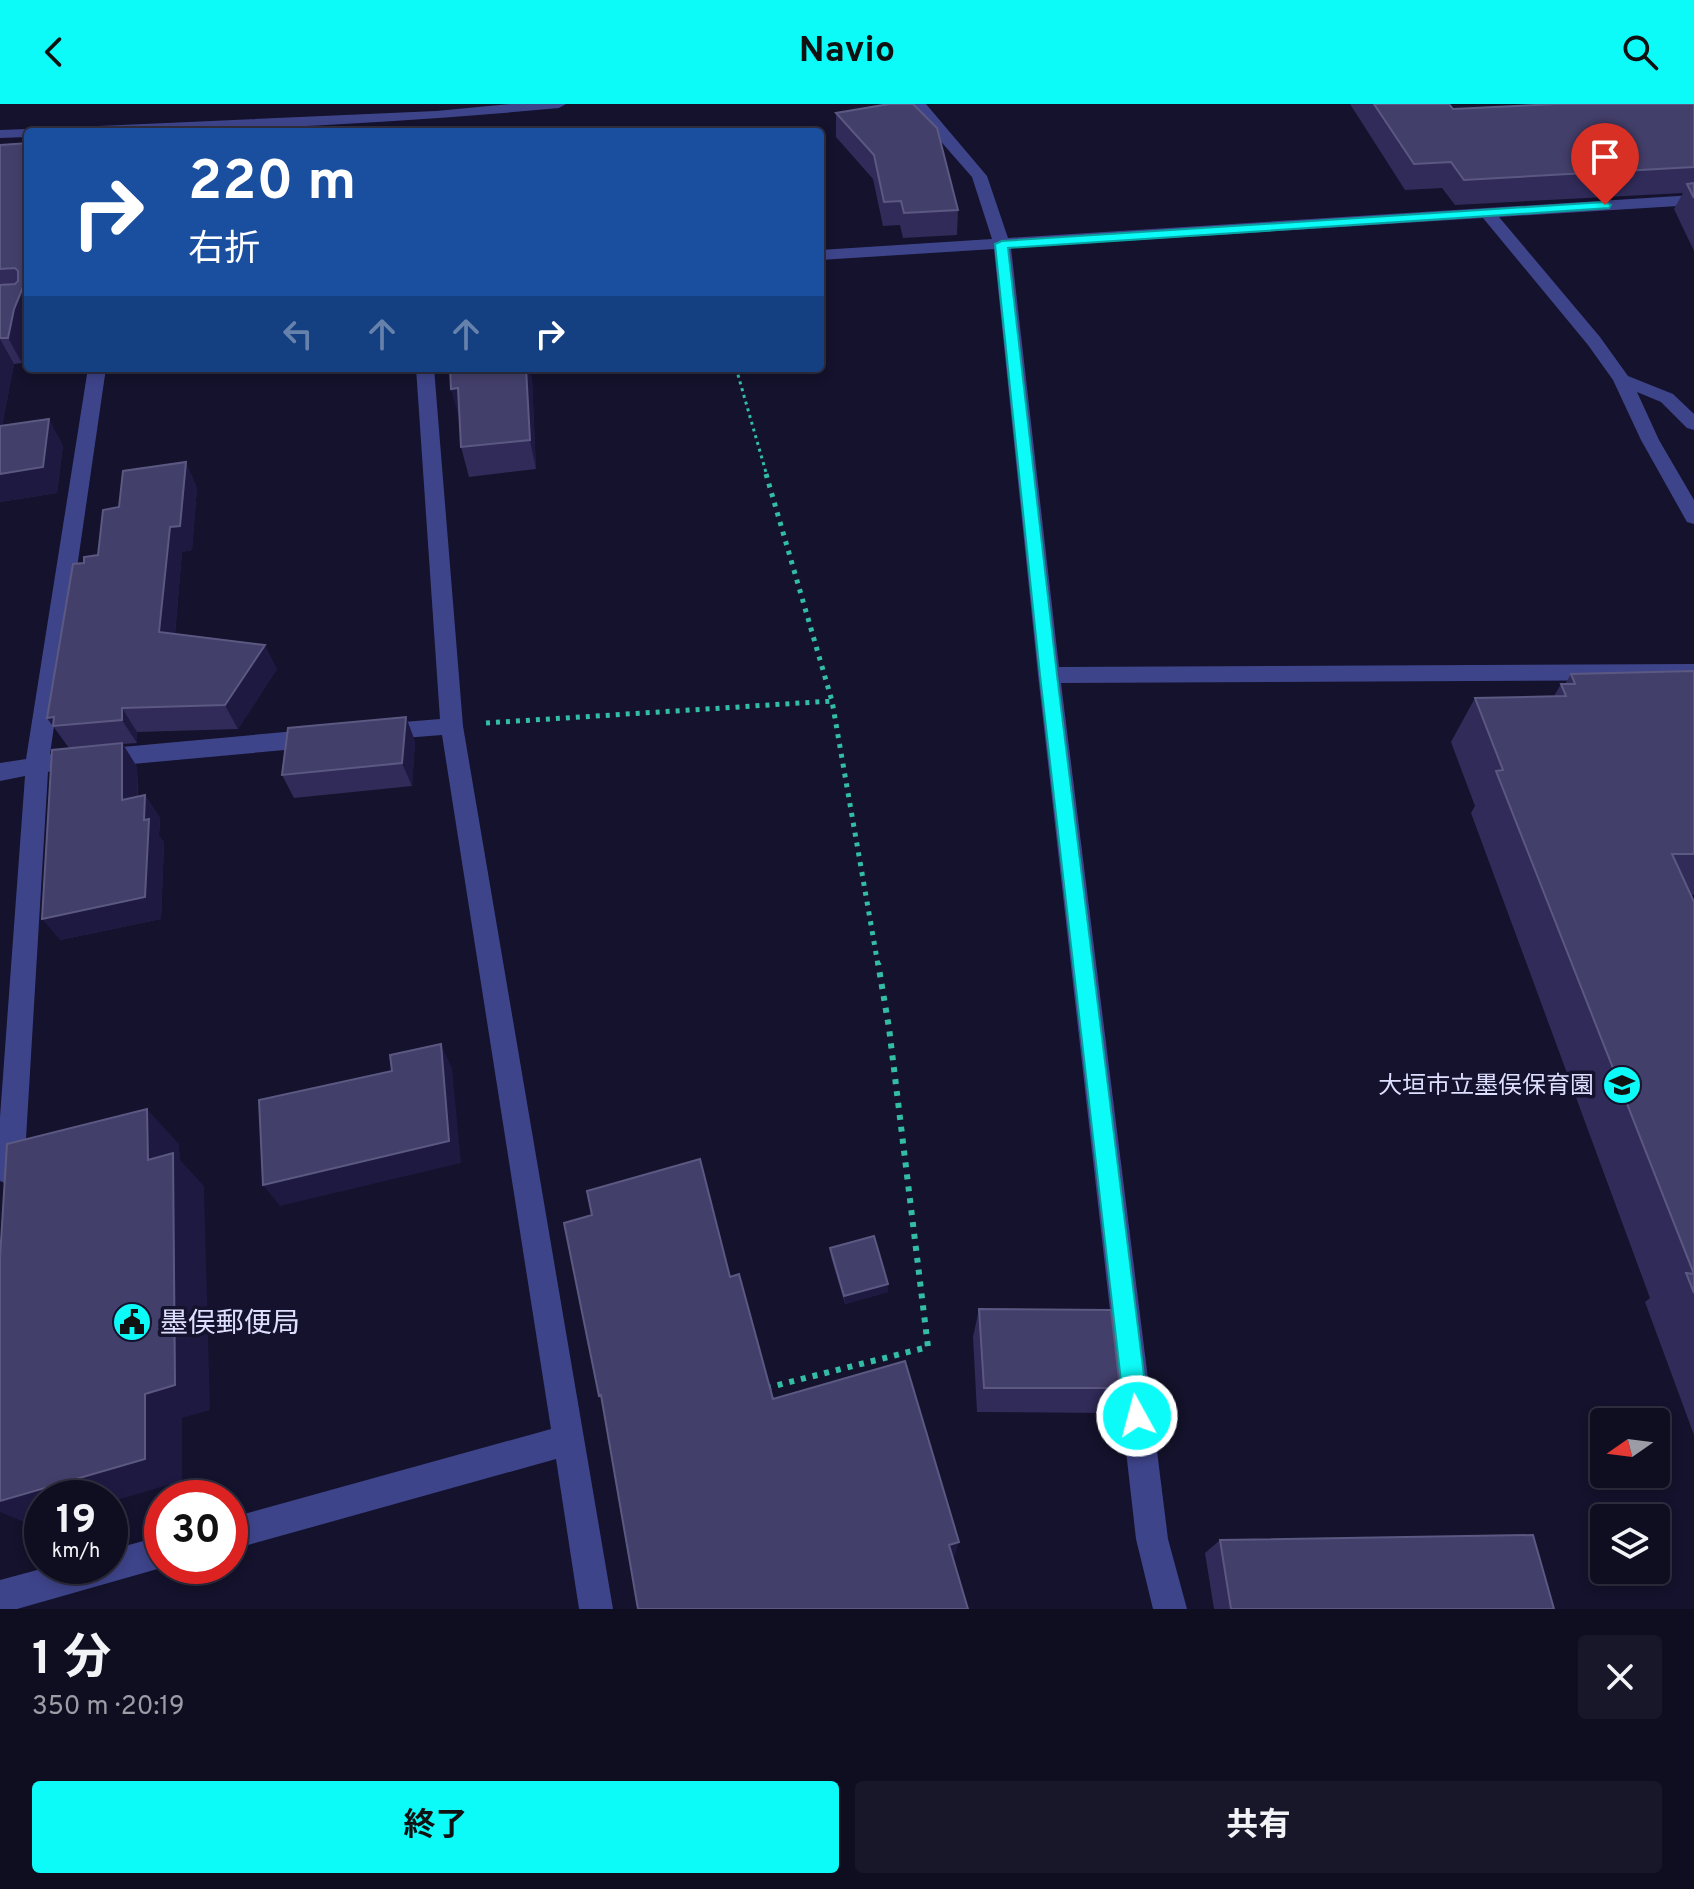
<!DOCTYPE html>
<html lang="ja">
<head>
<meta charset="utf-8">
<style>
  :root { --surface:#0f0e21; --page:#18172a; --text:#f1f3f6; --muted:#9b9ca5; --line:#2f2e3f; --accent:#0dfbf8 }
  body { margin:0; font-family:Overpass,"Noto Sans JP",sans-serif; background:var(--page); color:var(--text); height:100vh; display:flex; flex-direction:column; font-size:30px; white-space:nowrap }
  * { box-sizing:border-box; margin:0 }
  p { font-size:26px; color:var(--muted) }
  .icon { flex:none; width:44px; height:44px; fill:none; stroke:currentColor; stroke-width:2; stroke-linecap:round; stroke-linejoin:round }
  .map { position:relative; height:1505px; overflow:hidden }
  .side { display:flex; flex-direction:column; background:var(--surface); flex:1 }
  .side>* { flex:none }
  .guide { position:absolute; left:24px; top:24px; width:800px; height:244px; border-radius:8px; box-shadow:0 4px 12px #0003,0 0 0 2px var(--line); background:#1a4fa0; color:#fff; overflow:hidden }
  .needle { width:52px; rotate:256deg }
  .tools { position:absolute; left:1590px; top:1304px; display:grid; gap:16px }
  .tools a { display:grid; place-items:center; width:80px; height:80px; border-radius:8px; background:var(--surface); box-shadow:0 4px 12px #0003,0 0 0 2px var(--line); font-size:40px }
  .speed { position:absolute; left:24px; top:1376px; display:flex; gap:16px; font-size:40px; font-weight:700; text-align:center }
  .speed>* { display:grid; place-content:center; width:104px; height:104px; border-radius:50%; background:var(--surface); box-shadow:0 4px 12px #0003,0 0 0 2px var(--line); line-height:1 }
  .speed small { font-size:20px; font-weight:400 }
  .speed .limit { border:12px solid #d22; background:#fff; color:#111 }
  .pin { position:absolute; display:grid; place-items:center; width:68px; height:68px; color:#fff; margin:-82px -34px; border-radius:50% 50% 50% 0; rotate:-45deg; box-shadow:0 0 8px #0007 }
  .pin .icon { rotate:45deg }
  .me { position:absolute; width:88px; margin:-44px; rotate:353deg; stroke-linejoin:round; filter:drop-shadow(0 0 6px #0008) }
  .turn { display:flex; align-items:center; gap:28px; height:168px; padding:0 32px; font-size:36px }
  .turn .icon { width:104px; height:104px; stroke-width:2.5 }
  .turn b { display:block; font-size:56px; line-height:68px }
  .lanes { display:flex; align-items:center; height:76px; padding:0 32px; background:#0003; justify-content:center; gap:40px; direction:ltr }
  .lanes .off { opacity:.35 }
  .round { display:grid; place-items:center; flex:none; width:84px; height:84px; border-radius:8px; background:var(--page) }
  .headline { display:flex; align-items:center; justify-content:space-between; height:136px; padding:0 32px }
  h1 { font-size:48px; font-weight:700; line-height:60px }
  .primary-button { display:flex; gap:16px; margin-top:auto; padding:16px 32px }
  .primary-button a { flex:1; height:92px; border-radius:8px; background:var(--accent); color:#111; font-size:32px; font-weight:700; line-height:92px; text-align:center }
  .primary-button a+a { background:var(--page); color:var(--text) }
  header { display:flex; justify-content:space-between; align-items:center; height:104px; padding:0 32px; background:var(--accent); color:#111; font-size:36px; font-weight:700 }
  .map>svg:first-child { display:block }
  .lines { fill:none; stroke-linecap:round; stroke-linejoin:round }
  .path-far2 { stroke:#33bda5; stroke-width:3; stroke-dasharray:3 4; stroke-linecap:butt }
  .path-far1 { stroke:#33bda5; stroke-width:5; stroke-dasharray:4 6; stroke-linecap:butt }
  .path { stroke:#33bda5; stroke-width:6; stroke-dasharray:5 7; stroke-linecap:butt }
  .minor { fill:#3e448a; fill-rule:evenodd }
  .wall { fill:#302b59 }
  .shaded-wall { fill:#1d1940 }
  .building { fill:#433f6b; stroke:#5b5882; stroke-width:2 }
  .route { fill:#0dfbf8; stroke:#08a3a1; stroke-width:2 }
  .labels { text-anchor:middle; stroke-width:7; stroke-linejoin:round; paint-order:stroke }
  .poi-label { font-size:24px; fill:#dedefe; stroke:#14122c; text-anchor:end }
  .near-poi-label { font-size:28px; fill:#dedefe; stroke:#14122c; text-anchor:start }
</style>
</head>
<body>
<header><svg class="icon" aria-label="back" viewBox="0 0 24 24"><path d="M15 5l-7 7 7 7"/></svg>Navio<svg class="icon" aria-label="search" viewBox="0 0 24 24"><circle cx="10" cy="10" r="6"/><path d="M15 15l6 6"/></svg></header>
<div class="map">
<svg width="1694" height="1505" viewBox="0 0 1694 1505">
  <rect width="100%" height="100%" fill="#14122c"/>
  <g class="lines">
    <path class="path-far2" d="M736 264 767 372"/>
    <path class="path-far1" d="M766 370 832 597 878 861
      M486 619 832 597"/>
    <path class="path" d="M766 1284 928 1243 889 924 878 859"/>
    <path class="minor" d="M510 0H566L559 4C389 20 218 28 47 28L54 24 436 7Z
      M908 0H926L987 72 1008 134 1694 91V101L1499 113 1600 233 1628 272 1673 290 1694 310V326L1687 324 1661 298 1637 288 1659 336 1694 396V420L1687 418 1641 336 1613 276 1588 241 1483 114 1011 144 1059 563 1694 560V576L1061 579 1168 1435 1187 1505H1153L1136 1435 1038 571 994 145 820 156V146L992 135 972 73Z
      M28 25 35 28H28V33L0 34V26Z
      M88 264H106L50 650 59 653 62 659 59 665 48 668 24 1068 20 1077 10 1081 0 1077V1013L25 672 0 677V659L26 655Z
      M416 264H434L463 622 613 1505H579L556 1355 230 1446V1414L551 1325 442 631 379 636 371 634 368 628 371 622 379 620 440 615Z
      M318 625 326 628 329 634 326 640 318 643 100 663 92 660 89 654 92 648 100 645Z
      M162 1432V1462H168L17 1505H0V1476L52 1462H110V1446Z"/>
  </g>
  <path class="wall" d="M1350 0H1449L1453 5 1694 0V147L1674 105 1683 89 1455 101 1442 84 1405 86Z
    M836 9 958 106 957 131 903 134 900 121 883 122 873 75 836 33Z
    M0 41 28 229 22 259 14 260 2 322 63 341 57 389 0 398Z
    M450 264H529L532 276 536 365 469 373 461 343 460 315 451 285Z
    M197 383 192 446 182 448 175 530 277 565 238 625 137 628V639L123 640 137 663 138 693 145 691 160 714 159 732 164 738 161 815 60 836 69 644 47 614 84 459 98 451Z
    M1694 567V791H1690L1694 798V1331L1645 1198 1650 1194 1471 709 1475 702 1451 638 1475 594 1554 592 1561 580H1565L1571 570Z
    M415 637 412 682 294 694 282 671Z
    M830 1144 888 1180V1188L845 1200 831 1153Z
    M979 1205 1120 1284 1106 1309 977 1308 973 1233Z
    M1220 1436 1554 1505H1214L1205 1449Z"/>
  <path class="shaded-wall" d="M28 171V229L22 259 8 234 14 205Z
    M0 235 14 260 0 334Z
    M526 264H529L532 276 536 365 530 336Z
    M458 284 466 314 459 315 451 285Z
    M49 315 63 341 57 389 0 398V370Z
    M186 358 197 383 192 446 182 448 173 552 159 528 170 423Z
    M265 541 277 565 238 625 225 601Z
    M122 604 137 628V639L122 616Z
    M54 613 53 622 64 637 47 614Z
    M406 613 415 637 412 682 402 659Z
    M122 639 137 663 138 719 122 696Z
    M145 691 160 714 159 732 164 738 161 815 60 836 42 815 144 716Z
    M441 940 452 964 461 1059 280 1102 263 1081Z
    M147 1005 179 1040 180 1056 204 1082 210 1306 182 1314V1377L110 1398V1394H42V1418L31 1421 0 1408V1397L145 1290Z
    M888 1180V1188L845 1200 844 1192Z
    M959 1438 954 1454 944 1457 949 1441Z"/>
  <path class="building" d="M889 0H913L937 24 958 106 904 109 901 97 884 98 874 51 836 9Z
    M1374 0H1449L1453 5 1557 0H1694V63L1464 76 1451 58 1414 60Z
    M28 39V171L14 205 8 234H0V181L15 180 18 177V167L15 164 0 165V41Z
    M1694 79V94L1687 80Z
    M450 264H526L530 336 461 343 458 284 451 285Z
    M49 315 43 363 0 370V322Z
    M186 358 180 422 170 423 159 528 265 541 225 601 122 604V616L53 622 54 613 47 614 73 460 84 459V453L98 451 103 406 119 403 123 367Z
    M1694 567V750H1672L1694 798V1189L1686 1169 1694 1170 1496 667 1503 666 1475 594 1566 592 1561 580H1575L1571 570Z
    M406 613 402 659 282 671 288 624Z
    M122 639V696L145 691 144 716 149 715 145 793 42 815 52 646Z
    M441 940 449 1037 263 1081 259 996 392 967 390 951Z
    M147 1005 148 1056 173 1049 175 1281 145 1290V1355L0 1397V1154L7 1040Z
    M700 1055 730 1173 739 1170 773 1295 905 1257 959 1438 949 1441 968 1505H638L601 1291 599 1292 564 1119 592 1111 587 1087Z
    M874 1132 888 1180 844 1192 830 1144Z
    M979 1205 1111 1206 1120 1284H984Z
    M1533 1431 1554 1505H1231L1220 1436Z"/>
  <path class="route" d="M1605 98 1611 101 1609 104 1008 144 1057 571 1149 1312 1146 1320 1137 1324 1129 1320 1125 1312 1040 571 995 140 1002 137Z"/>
  <defs>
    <g id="school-disc" transform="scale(2)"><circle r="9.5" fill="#0dfbf8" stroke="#14122c"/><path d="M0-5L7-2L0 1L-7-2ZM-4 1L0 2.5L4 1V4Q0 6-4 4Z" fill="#111"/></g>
    <g id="civic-disc" transform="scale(2)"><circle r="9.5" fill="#0dfbf8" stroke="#14122c"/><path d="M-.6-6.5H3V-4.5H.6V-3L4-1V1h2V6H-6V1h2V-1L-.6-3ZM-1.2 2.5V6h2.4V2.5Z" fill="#111"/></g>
  </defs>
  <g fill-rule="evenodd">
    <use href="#school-disc" x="1622" y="981"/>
    <use href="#civic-disc" x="132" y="1218"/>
  </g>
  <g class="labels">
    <g class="poi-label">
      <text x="1594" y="989">大垣市立墨俣保育園</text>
    </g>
    <g class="near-poi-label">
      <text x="160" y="1228">墨俣郵便局</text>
    </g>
  </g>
</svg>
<div class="tools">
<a><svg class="needle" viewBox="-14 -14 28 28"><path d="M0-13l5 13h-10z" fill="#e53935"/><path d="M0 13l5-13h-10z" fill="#9b9ca5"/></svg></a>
<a><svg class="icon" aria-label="layers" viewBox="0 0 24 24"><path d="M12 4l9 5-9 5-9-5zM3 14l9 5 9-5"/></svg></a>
</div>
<div class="speed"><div>19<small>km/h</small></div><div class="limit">30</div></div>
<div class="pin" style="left:1605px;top:101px;background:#d93025"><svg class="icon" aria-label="arrive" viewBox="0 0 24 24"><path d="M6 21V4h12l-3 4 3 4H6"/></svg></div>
<svg class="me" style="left:1137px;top:1312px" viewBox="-20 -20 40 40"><circle r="17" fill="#0dfbf8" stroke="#fff" stroke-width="3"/><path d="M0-11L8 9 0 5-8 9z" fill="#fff"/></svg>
<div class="guide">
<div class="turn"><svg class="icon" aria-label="right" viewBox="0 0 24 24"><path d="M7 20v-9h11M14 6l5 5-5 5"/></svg><div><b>220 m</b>右折</div></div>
<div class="lanes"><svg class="icon off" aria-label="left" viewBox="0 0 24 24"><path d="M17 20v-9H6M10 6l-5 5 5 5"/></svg><svg class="icon off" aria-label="ahead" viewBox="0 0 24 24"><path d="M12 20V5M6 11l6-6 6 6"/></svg><svg class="icon off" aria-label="ahead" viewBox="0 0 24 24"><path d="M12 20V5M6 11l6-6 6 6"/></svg><svg class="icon" aria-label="right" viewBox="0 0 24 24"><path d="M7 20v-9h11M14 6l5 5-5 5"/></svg></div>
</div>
</div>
<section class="side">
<div class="headline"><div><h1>1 分</h1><p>350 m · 20:19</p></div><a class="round"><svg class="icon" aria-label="close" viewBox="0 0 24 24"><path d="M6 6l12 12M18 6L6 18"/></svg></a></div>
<div class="primary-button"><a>終了</a><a>共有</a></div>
</section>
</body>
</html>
